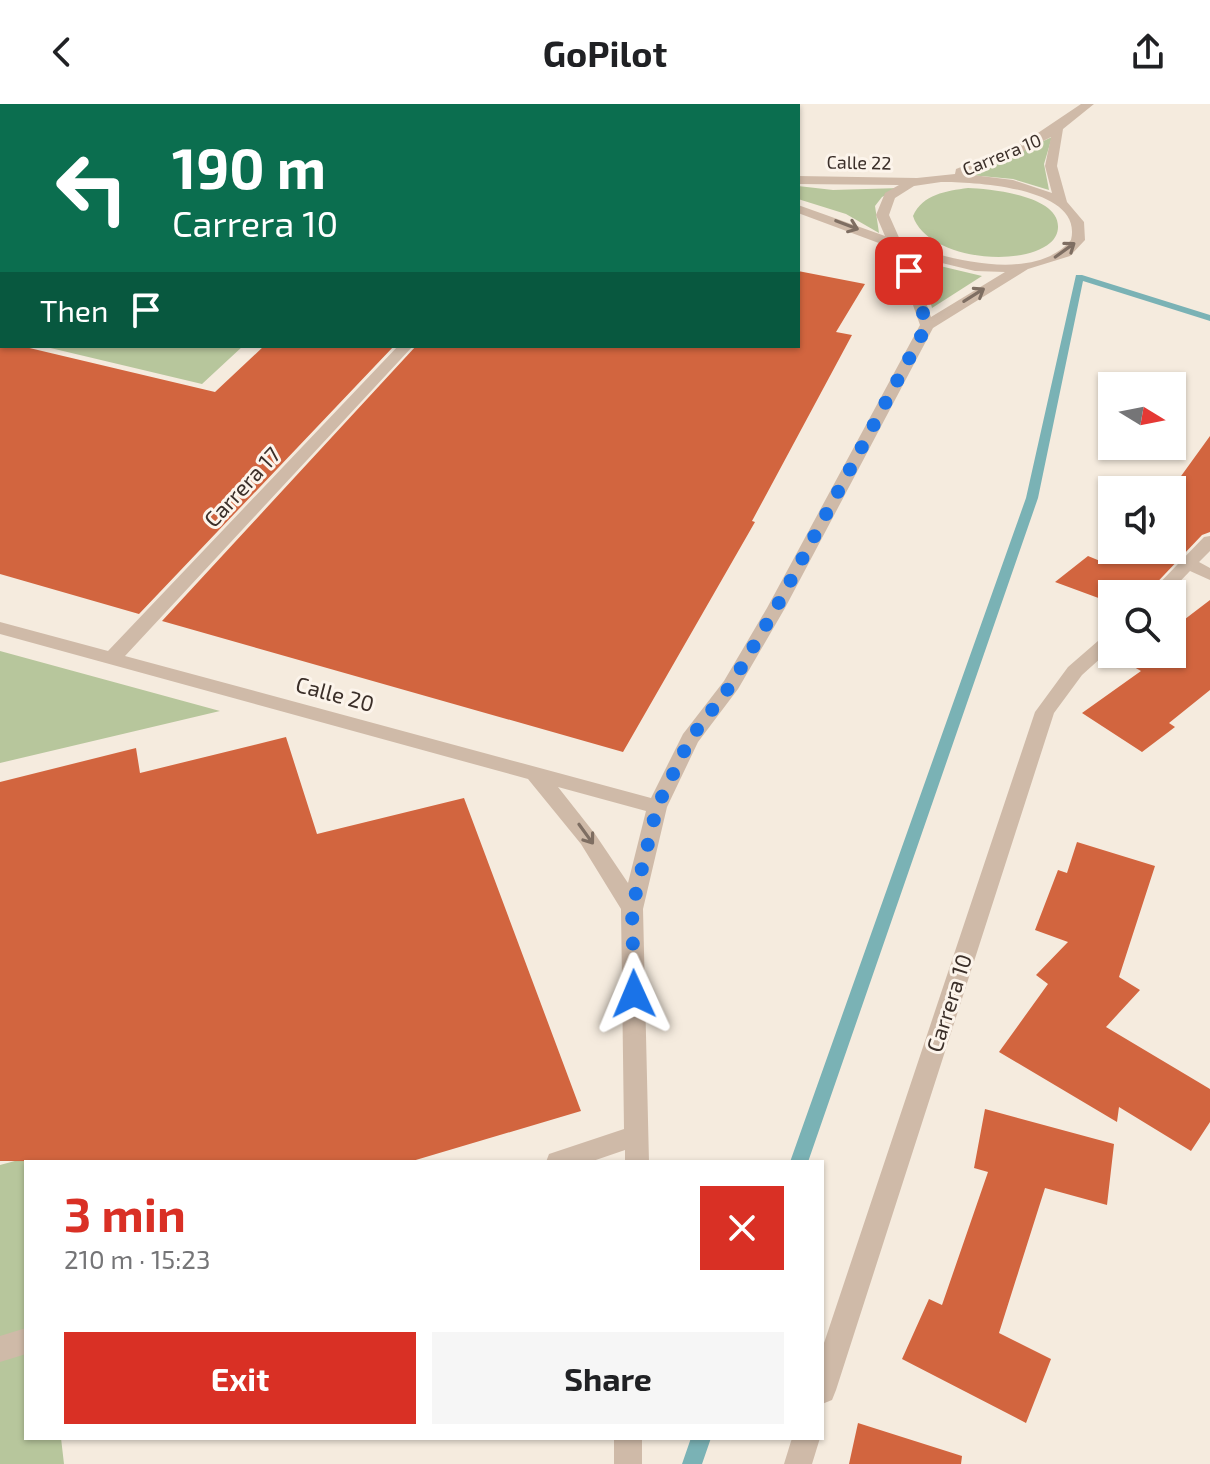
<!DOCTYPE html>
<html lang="en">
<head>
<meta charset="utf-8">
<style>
  :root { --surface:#fff; --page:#f6f6f6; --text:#202124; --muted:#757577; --accent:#d93025 }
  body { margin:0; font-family:"Exo 2",sans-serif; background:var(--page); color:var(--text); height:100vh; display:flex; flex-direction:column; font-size:30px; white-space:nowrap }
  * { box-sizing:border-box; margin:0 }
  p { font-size:26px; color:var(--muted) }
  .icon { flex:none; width:44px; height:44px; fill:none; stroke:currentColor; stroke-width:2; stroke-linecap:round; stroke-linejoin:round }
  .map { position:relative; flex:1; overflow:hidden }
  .panel { position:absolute; left:24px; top:1056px; width:800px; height:280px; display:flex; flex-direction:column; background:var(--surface); border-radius:0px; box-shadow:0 2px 6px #0004 }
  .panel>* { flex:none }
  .top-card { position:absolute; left:0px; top:0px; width:800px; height:244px; box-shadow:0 2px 6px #0004; background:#0b6e4f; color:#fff; overflow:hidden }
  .needle { width:52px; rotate:100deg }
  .fabs { position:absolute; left:1098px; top:268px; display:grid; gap:16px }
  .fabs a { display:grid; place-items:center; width:88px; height:88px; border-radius:0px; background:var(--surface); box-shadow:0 2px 6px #0004; font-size:40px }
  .pin { position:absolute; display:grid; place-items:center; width:68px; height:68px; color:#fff; margin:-34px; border-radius:16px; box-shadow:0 4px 12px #0006 }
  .me { position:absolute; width:88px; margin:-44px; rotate:359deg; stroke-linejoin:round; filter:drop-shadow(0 0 6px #0008) }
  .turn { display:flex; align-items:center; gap:28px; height:168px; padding:0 40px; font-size:36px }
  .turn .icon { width:104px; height:104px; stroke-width:2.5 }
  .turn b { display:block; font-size:56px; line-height:68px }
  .then { display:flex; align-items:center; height:76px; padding:0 40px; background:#0003; gap:16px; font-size:30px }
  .round { display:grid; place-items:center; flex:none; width:84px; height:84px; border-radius:0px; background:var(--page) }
  .head { display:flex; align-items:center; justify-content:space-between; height:136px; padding:0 40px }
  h1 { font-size:48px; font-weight:700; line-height:60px; color:var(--accent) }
  .primary-button { display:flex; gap:16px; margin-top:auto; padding:16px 40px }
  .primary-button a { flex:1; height:92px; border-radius:0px; background:var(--accent); color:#fff; font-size:32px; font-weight:700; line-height:92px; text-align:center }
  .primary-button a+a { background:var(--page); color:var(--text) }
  header { display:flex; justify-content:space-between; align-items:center; height:104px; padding:0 40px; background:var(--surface); font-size:36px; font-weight:700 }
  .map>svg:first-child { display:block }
  .green { fill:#b7c69c }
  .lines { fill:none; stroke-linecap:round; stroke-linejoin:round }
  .stream { fill:#7ab2b5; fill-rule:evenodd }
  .building { fill:#d2653f }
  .minor { fill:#cfbaa8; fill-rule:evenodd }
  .oneway { stroke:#7e6e62 }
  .route { stroke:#1a73e8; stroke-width:14; stroke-dasharray:0 25.2 }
  .labels { text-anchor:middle; stroke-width:6; stroke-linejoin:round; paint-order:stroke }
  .far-street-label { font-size:18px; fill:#3b2f29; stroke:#fcf4eb }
  .street-label { font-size:22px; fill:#3b2f29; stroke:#fcf4eb }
</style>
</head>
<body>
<header><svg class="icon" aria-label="back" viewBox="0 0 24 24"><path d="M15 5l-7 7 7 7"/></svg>GoPilot<svg class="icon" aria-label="share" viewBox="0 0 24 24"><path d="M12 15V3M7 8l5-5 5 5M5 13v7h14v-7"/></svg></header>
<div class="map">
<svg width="1210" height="1360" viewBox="0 0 1210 1360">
  <rect width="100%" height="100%" fill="#f5ebde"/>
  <path class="green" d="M1052 33 1044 60 1049 86 1013 75 970 71Z
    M798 82 833 86 900 84 882 93 875 102 879 129 846 110 798 95Z
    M968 84C990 85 1059 91 1058 123 1058 129 1055 135 1050 139 1019 165 926 154 913 112 923 90 946 87 968 84Z
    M919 157 982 172 932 204Z
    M42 242H243L202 280Z
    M0 547 220 607 0 659Z
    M26 1054V1334H61L64 1360H0V1061Z"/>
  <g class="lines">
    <path class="stream" d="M1076 171H1082L1210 211V217L1083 177 1038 394 808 1058H790L1026 394Z
      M691 1334H711L702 1360H682Z"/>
  </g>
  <path class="building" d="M798 167 865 180 836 228 852 231 752 417 755 418 623 648 162 517 416 242H798Z
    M0 242H21L215 288 264 242H394L139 510 0 470Z
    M1210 332V428L1202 431 1146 490H1112V499L1055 478 1088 452 1105 459 1112 443V446L1125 448 1172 446 1171 386Z
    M1210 496V586L1169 619 1175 623 1142 648 1082 609 1141 567 1127 559 1138 550H1172V525Z
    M286 633 317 730 464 694 581 1007 409 1058 0 1057V678L136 644 140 669Z
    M1077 738 1155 762 1119 873 1140 886 1106 923 1210 985V1018L1191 1047 1119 1003 1117 1018 999 948 1048 880 1036 871 1068 838 1035 826 1058 766 1067 769Z
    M985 1005 1114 1040 1107 1101 1045 1084 999 1229 1051 1255 1026 1319 902 1255 929 1195 942 1201 988 1068 974 1064Z
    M858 1319 962 1352 961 1360H849Z"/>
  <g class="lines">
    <path class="minor" d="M221 0H242L244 2H223Z
      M353 0H374L376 2H355Z
      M1081 0H1094L1063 25 1057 62 1067 98 1084 118 1085 136 1070 152 1028 165 933 224 785 504 738 585 698 638 667 703 643 805 649 1058H625V1046L590 1058H546L549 1050 624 1025 621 805 581 740 528 675 0 530V518L108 547 398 242H413L125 552 651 694 683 630 724 577 767 504 920 221 907 184 903 148 798 109V101L885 132 876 111 885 89 899 81 798 80V72L917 74 955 70 956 65 1023 39ZM1051 33 1045 62 1052 89 1013 76 965 70 1016 51ZM941 78C974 78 1084 83 1071 136 1034 180 946 155 901 138L889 111 895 94 914 82ZM917 153 975 167 1005 168 931 213 921 184ZM558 683 646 707 628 779 595 730Z
      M1210 432V447L1199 458 1210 464V476L1190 467 1168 490H1149L1204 433Z
      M1112 528V544L1082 571 1054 609 836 1286 832 1296 822 1300V1245L1035 608 1068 563 1106 530Z
      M26 1224V1250L0 1258V1232Z
      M614 1334H642V1360H614Z
      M792 1334H820L812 1360H784Z"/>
  </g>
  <defs><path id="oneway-shaft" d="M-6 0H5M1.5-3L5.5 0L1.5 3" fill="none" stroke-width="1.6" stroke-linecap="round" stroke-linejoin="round" transform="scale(2)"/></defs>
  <g class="oneway">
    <use href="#oneway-shaft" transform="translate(847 121) rotate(21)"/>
    <use href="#oneway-shaft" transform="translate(1065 146) rotate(-36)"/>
    <use href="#oneway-shaft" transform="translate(974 191) rotate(-32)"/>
    <use href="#oneway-shaft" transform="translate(586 730) rotate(54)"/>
  </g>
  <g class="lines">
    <path class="route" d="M634 890 632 805 657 703 690 635 731 581 776 504 927 221 909 167"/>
  </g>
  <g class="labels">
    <g class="far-street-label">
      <text transform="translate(1002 51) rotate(-22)" y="6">Carrera 10</text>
      <text transform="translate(859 59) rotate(1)" y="6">Calle 22</text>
    </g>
    <g class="street-label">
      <text transform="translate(242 383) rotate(-47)" y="8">Carrera 17</text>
      <text transform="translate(335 590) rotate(15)" y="8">Calle 20</text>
      <text transform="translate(949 899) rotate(-72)" y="8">Carrera 10</text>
    </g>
  </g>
</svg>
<div class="fabs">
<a><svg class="needle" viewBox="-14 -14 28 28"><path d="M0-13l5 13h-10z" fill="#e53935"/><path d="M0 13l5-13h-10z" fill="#757577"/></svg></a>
<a><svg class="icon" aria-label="sound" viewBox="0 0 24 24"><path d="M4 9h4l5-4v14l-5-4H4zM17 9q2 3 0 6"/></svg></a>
<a><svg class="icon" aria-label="search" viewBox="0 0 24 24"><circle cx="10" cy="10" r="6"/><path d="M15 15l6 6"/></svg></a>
</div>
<div class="pin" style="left:909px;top:167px;background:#d93025"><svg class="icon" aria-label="arrive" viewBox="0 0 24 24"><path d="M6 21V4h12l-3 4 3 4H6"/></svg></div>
<svg class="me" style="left:634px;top:890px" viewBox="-20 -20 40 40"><path d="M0-17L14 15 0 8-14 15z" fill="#1a73e8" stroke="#fff" stroke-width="4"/></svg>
<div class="top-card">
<div class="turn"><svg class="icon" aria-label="left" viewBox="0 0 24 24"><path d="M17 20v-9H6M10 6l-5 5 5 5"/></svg><div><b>190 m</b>Carrera 10</div></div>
<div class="then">Then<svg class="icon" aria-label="arrive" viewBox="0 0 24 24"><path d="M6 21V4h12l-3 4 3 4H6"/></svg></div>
</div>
<section class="panel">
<div class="head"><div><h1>3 min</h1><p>210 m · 15:23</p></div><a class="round" style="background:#d93025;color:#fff"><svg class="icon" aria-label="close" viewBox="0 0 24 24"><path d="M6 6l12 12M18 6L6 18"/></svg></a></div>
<div class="primary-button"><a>Exit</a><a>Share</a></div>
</section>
</div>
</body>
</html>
